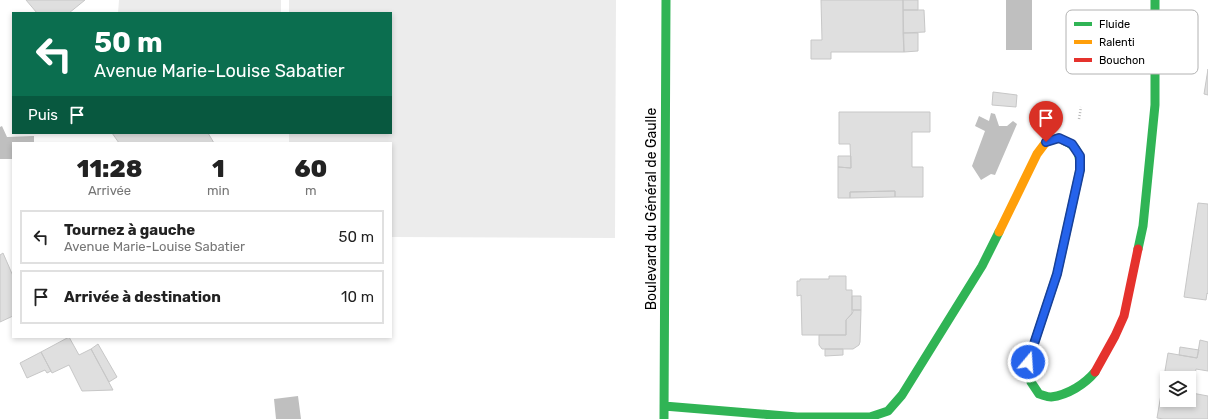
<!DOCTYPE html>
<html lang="fr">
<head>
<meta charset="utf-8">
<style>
  :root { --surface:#fff; --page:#f6f6f6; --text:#222; --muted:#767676; --line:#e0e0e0 }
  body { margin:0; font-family:Rubik,sans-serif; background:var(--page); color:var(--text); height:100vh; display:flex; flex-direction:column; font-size:15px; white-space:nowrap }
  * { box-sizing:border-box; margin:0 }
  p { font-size:13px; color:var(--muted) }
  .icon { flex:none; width:22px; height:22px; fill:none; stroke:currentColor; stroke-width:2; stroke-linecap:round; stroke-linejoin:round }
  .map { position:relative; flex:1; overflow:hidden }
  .panel { position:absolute; left:12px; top:142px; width:380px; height:196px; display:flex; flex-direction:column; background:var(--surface); border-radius:0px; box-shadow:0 2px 6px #0003 }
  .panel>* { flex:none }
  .hud { position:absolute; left:12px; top:12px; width:380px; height:122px; border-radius:0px; box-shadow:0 2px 6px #0003; background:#0b6e4f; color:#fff; overflow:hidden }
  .fabs { position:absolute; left:1160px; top:371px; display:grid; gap:8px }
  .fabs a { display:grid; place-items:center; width:36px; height:36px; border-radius:0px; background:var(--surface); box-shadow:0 2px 6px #0003; font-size:20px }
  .pin { position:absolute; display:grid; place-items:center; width:34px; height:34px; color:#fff; margin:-41px -17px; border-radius:50% 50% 50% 0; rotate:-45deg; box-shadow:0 0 4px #0007 }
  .pin .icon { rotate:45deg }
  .me { position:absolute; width:44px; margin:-22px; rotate:18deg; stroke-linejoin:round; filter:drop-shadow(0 0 3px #0008) }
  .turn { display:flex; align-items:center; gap:14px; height:84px; padding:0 16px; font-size:18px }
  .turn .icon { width:52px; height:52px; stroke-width:2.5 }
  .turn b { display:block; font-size:28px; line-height:34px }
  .then { display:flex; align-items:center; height:38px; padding:0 16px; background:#0003; gap:8px; font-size:15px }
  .eta { display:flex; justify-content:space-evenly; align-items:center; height:68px; text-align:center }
  .eta b { font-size:24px; font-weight:800; line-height:28px }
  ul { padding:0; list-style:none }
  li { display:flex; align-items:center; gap:12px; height:54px; margin:0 8px 6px; padding:0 8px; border:2px solid var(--line); border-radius:0px }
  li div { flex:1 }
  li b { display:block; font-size:15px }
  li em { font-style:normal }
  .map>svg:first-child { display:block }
  .green { fill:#ececec }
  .water { fill:#bfbfbf }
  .building { fill:#dfdfdf; stroke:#c7c7c7; fill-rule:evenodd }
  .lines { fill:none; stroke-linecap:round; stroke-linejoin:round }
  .path { stroke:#b9b9b9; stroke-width:2.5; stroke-dasharray:1 2; stroke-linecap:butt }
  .fast { stroke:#30b455; stroke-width:9 }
  .slow { stroke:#ff9f0a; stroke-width:9 }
  .jam { stroke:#e5322d; stroke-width:9 }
  .route-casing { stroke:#184099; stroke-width:10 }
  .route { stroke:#2563eb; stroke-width:7 }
  .labels { text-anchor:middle; stroke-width:4; stroke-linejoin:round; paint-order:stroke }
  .street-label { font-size:14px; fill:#000; stroke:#fff }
  .key { fill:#fff; stroke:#b2b2b2; stroke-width:1 }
  .key-label { font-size:11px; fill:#000 }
</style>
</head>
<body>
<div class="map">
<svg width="1208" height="419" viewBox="0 0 1208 419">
  <rect width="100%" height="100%" fill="#fff"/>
  <path class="green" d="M119 0H281V13H118Z
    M289 0H616L615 238 391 237V143H289V133H391V13H289Z"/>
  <path class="water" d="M1006 0H1032V50H1006Z
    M991 113 995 114 999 126H1007L1013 121 1017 124 995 175 991 174 981 180 972 166 985 131 975 126 979 116 989 121Z
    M2 126 7 137 34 136V143H13V159H0V127Z
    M298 396 301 419H276L274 399Z"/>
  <path class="building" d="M26 0H85L69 13H37Z
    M821 0H903L904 52H831V59H811V40H822Z
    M903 0H918V10H903Z
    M903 10H924L925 32 903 33Z
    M903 33H918V51L904 52Z
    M1208 69V95L1204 94Z
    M993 92 1017 95 1016 107 992 105Z
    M839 112H930V132H912V167H923V197H895V191L850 192V198H838V167L851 168 850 144H839Z
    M112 133H208L214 143H119Z
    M838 156H851V168L838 167Z
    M895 191V197L850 198V192Z
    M1198 203 1208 204V294L1207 293 1206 300 1184 297Z
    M3 253 13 276V316L0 322V255Z
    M829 276H846V290H852V314L846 320V335H802L801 295 797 296V281H800V279H829Z
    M852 296H861V310H852Z
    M853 310H861L860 342 859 345 853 349H822L819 345V335H846V320L853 312Z
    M69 337 79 355 91 349 113 390 82 391 69 365 52 373 41 352Z
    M1200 340 1208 342V371L1196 369 1192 393 1208 396V419H1164L1157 418 1168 353 1197 358ZM1167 378H1189V400H1167Z
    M98 344 117 377 109 382 91 349Z
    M1180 347 1199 350 1197 358 1179 355Z
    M825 349H843V355L825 356Z
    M41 352 51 371 47 373 45 370 27 378 20 363Z"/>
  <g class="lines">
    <path class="path" d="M1079 119 1081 107"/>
    <path class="fast" d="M1065 141C1079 147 1080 156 1080 170L1057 274 1028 362 1031 382 1039 394C1043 395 1047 397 1051 397 1068 395 1085 384 1095 372
      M1138 249 1143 226 1155 105V0
      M664 406 797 417H870L888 411 902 395 982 266 999 232
      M664 419 666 0"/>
    <path class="slow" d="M999 232 1037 154 1046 142 1059 138 1065 141"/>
    <path class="jam" d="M1095 372 1115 336 1124 316 1138 249"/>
  </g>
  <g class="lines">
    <g class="route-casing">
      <path id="route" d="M1028 362 1057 274 1080 170V156L1072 144 1059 138 1046 142"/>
    </g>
    <use href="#route" class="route"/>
  </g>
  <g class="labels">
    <g class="street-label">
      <text transform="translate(651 209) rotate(-90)" y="5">Boulevard du Général de Gaulle</text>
    </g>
  </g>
  <rect x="1066" y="10" width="132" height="64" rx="6" class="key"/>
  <rect x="1074" y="22" width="18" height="4" fill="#30b455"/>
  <rect x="1074" y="40" width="18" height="4" fill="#ff9f0a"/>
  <rect x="1074" y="58" width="18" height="4" fill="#e5322d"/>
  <g class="key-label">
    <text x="1099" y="28">Fluide</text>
    <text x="1099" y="46">Ralenti</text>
    <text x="1099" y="64">Bouchon</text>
  </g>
</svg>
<div class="fabs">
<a><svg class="icon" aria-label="layers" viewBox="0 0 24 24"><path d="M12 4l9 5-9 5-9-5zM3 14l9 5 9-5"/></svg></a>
</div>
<div class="pin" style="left:1046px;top:142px;background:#d93025"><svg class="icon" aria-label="arrive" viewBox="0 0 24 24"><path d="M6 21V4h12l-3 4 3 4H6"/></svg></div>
<svg class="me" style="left:1028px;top:362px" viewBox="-20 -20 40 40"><circle r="17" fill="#2563eb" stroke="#fff" stroke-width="3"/><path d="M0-11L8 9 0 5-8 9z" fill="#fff"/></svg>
<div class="hud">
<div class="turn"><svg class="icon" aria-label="left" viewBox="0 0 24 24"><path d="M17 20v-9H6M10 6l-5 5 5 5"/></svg><div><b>50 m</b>Avenue Marie-Louise Sabatier</div></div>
<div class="then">Puis<svg class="icon" aria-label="arrive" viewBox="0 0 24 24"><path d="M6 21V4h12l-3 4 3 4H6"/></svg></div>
</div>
<section class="panel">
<div class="eta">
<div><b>11:28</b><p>Arrivée</p></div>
<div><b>1</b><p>min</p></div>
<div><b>60</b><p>m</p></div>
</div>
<ul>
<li><svg class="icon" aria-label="left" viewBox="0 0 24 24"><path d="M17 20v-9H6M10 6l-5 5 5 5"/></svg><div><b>Tournez à gauche</b><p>Avenue Marie-Louise Sabatier</p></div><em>50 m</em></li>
<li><svg class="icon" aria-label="arrive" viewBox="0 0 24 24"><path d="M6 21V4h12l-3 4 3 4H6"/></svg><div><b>Arrivée à destination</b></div><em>10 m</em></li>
</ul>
</section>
</div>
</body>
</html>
